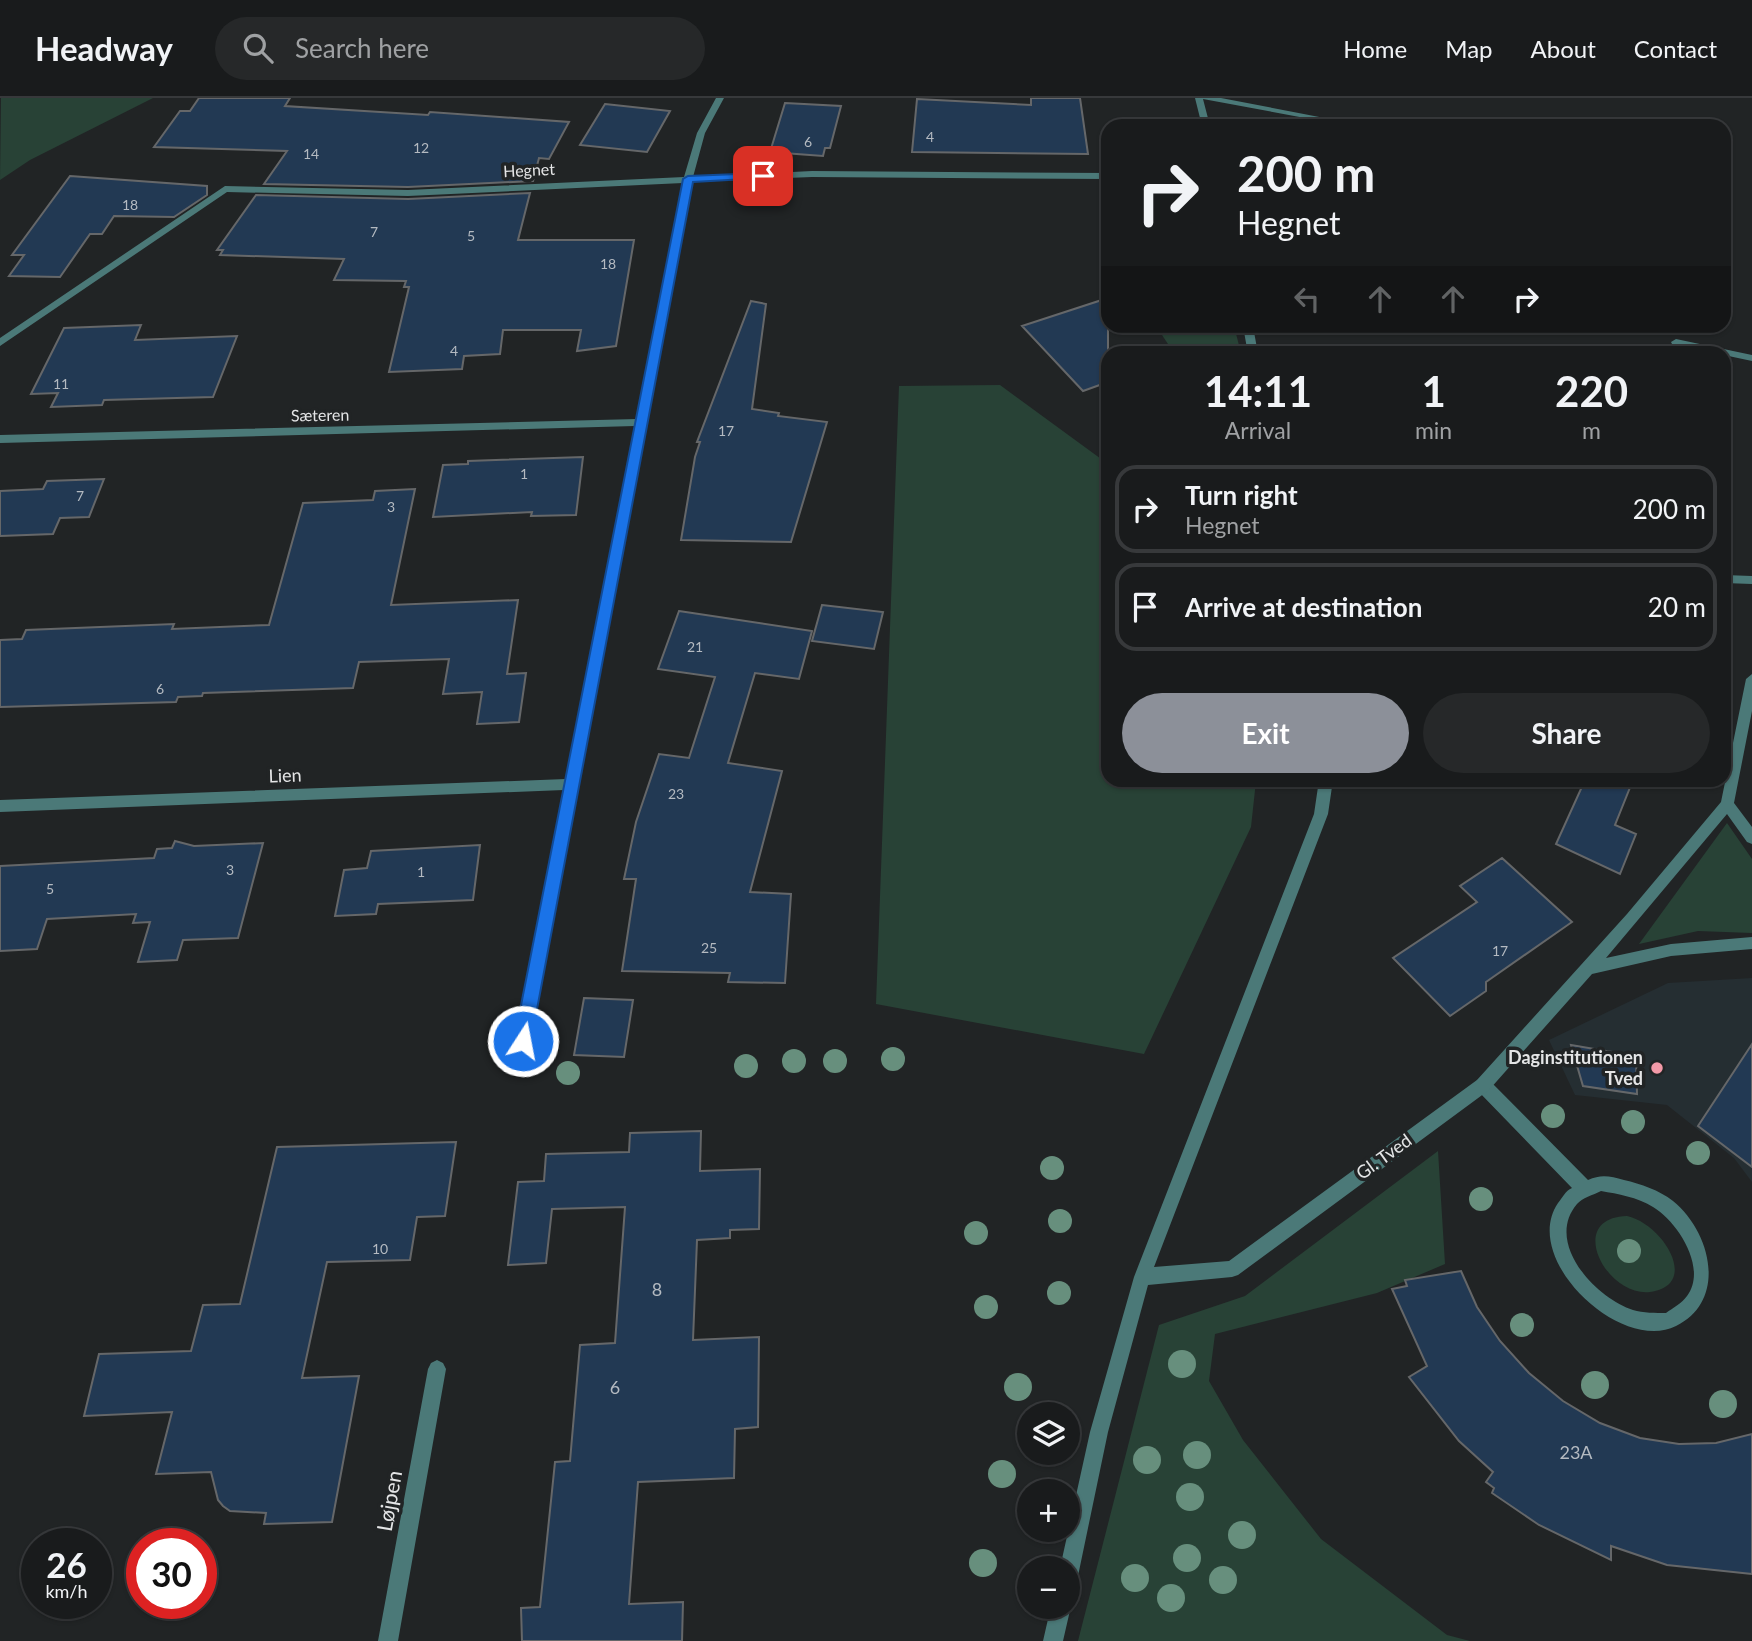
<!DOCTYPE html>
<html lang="en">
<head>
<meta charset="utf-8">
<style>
  :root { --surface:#191b1c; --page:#262829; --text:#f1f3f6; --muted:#9fa1a3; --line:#37393b; --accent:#8c9099 }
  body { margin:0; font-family:Lato,sans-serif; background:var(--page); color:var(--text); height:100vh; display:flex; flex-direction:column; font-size:26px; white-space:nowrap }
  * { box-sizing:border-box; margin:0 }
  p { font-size:23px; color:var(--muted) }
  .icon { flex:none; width:38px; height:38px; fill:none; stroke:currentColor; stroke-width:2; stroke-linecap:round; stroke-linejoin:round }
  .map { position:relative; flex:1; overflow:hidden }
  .side { position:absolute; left:1101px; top:248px; width:630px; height:441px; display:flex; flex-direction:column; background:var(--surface); border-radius:21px; box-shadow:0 2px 5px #0004,0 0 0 2px var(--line) }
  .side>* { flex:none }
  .guide { position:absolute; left:1101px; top:21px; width:630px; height:214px; border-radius:21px; box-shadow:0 2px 5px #0004,0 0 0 2px var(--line); background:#191b1c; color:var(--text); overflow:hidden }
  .tools { position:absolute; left:1017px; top:1304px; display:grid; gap:14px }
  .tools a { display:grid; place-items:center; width:63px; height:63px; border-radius:50%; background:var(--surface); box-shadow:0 2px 5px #0004,0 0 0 2px var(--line); font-size:35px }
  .speed { position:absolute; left:21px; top:1430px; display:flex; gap:14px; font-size:35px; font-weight:700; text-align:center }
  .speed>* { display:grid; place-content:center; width:91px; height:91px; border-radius:50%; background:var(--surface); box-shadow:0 2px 5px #0004,0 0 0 2px var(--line); line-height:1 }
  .speed small { font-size:18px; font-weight:400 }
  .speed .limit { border:10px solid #d22; background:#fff; color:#111 }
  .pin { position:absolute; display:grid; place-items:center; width:60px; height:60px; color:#fff; margin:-30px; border-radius:14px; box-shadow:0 4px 10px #0006 }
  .me { position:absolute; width:77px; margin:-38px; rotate:11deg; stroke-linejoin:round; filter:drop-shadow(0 0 5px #0008) }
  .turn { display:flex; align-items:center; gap:24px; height:147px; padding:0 21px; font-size:32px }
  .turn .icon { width:91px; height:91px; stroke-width:2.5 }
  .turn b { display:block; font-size:49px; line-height:60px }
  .lanes { display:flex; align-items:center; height:66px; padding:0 21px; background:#0003; justify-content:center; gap:35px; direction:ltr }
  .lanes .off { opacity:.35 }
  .eta { display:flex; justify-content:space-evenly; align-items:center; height:119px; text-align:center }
  .eta b { font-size:42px; font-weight:700; line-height:49px }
  .button { display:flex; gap:14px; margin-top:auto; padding:14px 21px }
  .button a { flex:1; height:80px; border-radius:42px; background:var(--accent); color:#fff; font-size:28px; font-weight:700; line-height:80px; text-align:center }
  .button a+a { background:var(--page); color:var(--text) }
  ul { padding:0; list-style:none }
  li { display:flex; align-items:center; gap:21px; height:88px; margin:0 14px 10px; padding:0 7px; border:4px solid var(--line); border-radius:21px }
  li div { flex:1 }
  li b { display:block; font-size:26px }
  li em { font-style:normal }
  header { display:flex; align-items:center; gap:42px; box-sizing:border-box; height:98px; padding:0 35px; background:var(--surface); border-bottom:2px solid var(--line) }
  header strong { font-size:33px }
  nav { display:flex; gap:38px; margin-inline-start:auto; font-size:24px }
  .search { width:490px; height:63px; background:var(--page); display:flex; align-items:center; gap:18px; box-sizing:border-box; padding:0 24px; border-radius:38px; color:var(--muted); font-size:26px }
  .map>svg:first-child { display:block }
  .built { fill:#252e32 }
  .green { fill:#284236 }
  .building { fill:#223953; stroke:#656769; stroke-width:2 }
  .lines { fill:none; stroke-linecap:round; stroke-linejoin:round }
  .lane { fill:#4b7978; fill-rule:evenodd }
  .street { fill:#4b7978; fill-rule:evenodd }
  .tree { fill:#678f7d }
  .route { fill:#1a73e8; stroke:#114b97; stroke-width:2 }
  .poi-dot { fill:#f39aa8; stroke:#212425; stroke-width:2.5 }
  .labels { text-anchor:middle; stroke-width:7; stroke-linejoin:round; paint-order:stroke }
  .number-label { font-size:14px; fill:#b4bac1 }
  .far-street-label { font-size:16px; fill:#e4e5e6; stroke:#212425 }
  .street-label { font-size:18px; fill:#e4e5e6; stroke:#212425 }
  .poi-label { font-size:18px; font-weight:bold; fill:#e4e5e6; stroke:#212425; text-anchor:end }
  .near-number-label { font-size:18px; fill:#b4bac1 }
  .near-street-label { font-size:21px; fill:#e4e5e6; stroke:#212425 }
</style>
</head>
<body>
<header>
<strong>Headway</strong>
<div class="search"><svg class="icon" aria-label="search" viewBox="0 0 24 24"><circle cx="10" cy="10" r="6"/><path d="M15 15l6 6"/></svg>Search here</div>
<nav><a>Home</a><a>Map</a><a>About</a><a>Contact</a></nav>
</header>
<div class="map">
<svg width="1752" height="1543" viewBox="0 0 1752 1543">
  <rect width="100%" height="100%" fill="#212425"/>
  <path class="built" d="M1752 880V1084L1734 1060 1667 1007 1575 997 1549 942 1668 885Z"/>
  <path class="green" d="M1 0H153L30 62 0 82Z
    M1156 228H1234L1241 255H1174Z
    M1000 287 1108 366V682L1256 683 1251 729 1144 956 876 906 899 288Z
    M1727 725 1752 761V835L1698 833 1639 846Z
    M1438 1053 1445 1166 1377 1195 1215 1236 1209 1283 1243 1342 1321 1441 1447 1537 1470 1543H1078L1159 1227 1245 1198Z
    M1627 1118C1663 1126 1701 1187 1650 1194 1606 1199 1565 1120 1627 1118Z"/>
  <path class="building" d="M199 0H290L285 8 428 17 430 14 569 24 549 61 539 60 533 83 408 89 264 86 287 53 154 49 180 13H190Z
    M1031 0H1080L1088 56 912 54 917 1 1031 7Z
    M785 5 841 8 830 50H825L823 58 770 54Z
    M605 6 670 13 647 54 580 47Z
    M70 78 207 88V97L174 119 114 118 102 136H90L60 179 9 178 24 157H12Z
    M530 95 518 142H634L616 248 577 253 581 232H503L500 256 464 258 462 271 389 274 409 189H404L406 183 334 182 344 161 220 157 223 152H217L256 97 408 101Z
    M1108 200V284L1083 293 1022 228Z
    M751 203 766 206 752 311 779 315 778 318 827 324 791 444 681 442 695 359 700 344H697Z
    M141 227 135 242 237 238 213 299 104 302 102 307 51 309 58 295 31 296 64 230Z
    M583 359 576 417 531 418 532 414 433 419 443 367 468 366V363Z
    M104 381 89 419 60 420 53 436 0 438V393L43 391 47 383Z
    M415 391 391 507 518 502 507 576 526 575 519 624 477 626 482 594 443 596 449 561 359 564 353 590 203 595 202 598 178 599 176 604 0 609V542L22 541 26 532 174 526 172 531 269 527 303 405 373 402 375 393Z
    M822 507 883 514 874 551 812 543Z
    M679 513 812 533 799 581 755 575 728 665 782 673 750 794 791 796 785 885 728 884 730 875 622 873 636 781H624L636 724 659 656 689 660 715 579 658 571Z
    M1585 682H1633L1615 727 1636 736 1620 776 1556 746Z
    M175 743 194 748 263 745 238 840 183 842 177 862 138 864 150 824 133 825 136 816 47 821 37 851 0 853V768L154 760 157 751 172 750Z
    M480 747 473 802 378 806 376 816 335 818 344 772 367 770 371 753Z
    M1502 760 1572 824 1486 884V893L1450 918 1393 860 1477 804 1460 788Z
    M584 900 633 902 624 959 574 957Z
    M1752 946V1069L1698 1028Z
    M1571 947 1636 958 1637 996 1583 988Z
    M701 1033 700 1073 760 1071 759 1131 730 1132V1140L697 1142 693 1242 759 1239 758 1329 735 1331 734 1380 638 1384 629 1506 683 1504 682 1543H522L521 1510 540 1509 555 1364 570 1363 580 1247 615 1245 625 1109 552 1111 546 1165 508 1167 518 1084 544 1083 546 1056 629 1054 630 1035Z
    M456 1044 445 1118 417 1119 410 1162 327 1164 302 1280 359 1278 332 1424 264 1426 266 1415 230 1413 223 1408 218 1402 211 1374 156 1376 172 1314 84 1318 99 1256 191 1253 203 1207 240 1206 277 1049Z
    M1461 1173 1477 1209 1500 1243 1529 1275 1563 1303 1600 1325 1640 1340 1679 1346 1716 1345 1752 1336V1476L1667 1467 1611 1448V1462L1539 1427 1492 1395 1494 1390 1486 1384 1493 1374 1459 1343 1409 1279 1427 1268 1392 1191 1407 1188 1405 1182Z"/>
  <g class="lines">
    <path class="lane" d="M1483 980 1489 982 1588 1082C1601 1076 1610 1078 1624 1082 1641 1086 1659 1092 1673 1103 1711 1134 1728 1202 1676 1228 1621 1256 1520 1161 1558 1105 1563 1099 1565 1093 1572 1090L1477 992 1475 987 1477 982ZM1601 1093C1618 1096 1637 1099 1653 1109 1677 1123 1708 1170 1687 1198 1682 1205 1673 1210 1666 1215 1656 1215 1643 1215 1633 1212 1596 1200 1544 1145 1577 1106 1582 1100 1593 1097 1601 1093Z"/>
    <path class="street" d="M716 0H724L705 35 693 79 812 73 1108 75V81L812 79 692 84 527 948 522 950 517 948 514 943 564 692 0 714V702L566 681 635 328 0 345V337L637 321 683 85 408 98 227 94 0 248V240L225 88 408 92 684 79 697 35Z
      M1195 0H1221L1366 28H1348L1203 1 1210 28H1202Z
      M1243 228H1253L1258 256H1248Z
      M1676 241 1752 257V263L1672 246 1671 244Z
      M1724 477 1752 478V486L1724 485Z
      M1752 576V613L1734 705 1752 729V746L1747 744 1727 716 1606 860 1671 846 1752 839V851L1671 858 1592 876 1489 992 1238 1177 1232 1179 1148 1187 1108 1334 1078 1478 1075 1485 1068 1487V1470H1060L1090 1334 1134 1179 1314 716 1319 682H1333L1328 716 1154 1169 1229 1163 1477 982 1627 816 1721 704 1746 581Z
      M437 1262 443 1265 446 1271 398 1543H378L428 1271 431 1265Z
      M1068 1501 1071 1508 1063 1543H1043L1051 1508H1068Z"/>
  </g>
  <g class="tree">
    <circle cx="893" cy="961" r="12"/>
    <circle cx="794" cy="963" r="12"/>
    <circle cx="835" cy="963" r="12"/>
    <circle cx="746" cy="968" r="12"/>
    <circle cx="568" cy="975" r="12"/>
    <circle cx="1553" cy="1018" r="12"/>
    <circle cx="1633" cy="1024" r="12"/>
    <circle cx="1698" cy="1055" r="12"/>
    <circle cx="1052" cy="1070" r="12"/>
    <circle cx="1481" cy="1101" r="12"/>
    <circle cx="1060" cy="1123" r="12"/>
    <circle cx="976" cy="1135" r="12"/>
    <circle cx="1629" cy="1153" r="12"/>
    <circle cx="1059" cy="1195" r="12"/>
    <circle cx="986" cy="1209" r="12"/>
    <circle cx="1522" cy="1227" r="12"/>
    <circle cx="1182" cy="1266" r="14"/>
    <circle cx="1595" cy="1287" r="14"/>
    <circle cx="1018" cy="1289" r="14"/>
    <circle cx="1723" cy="1306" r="14"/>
    <circle cx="1197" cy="1357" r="14"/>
    <circle cx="1147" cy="1362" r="14"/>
    <circle cx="1002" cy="1376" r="14"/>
    <circle cx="1190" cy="1399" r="14"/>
    <circle cx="1242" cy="1437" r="14"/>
    <circle cx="1187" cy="1460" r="14"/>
    <circle cx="983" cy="1465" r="14"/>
    <circle cx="1135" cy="1480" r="14"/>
    <circle cx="1223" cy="1482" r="14"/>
    <circle cx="1171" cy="1500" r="14"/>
  </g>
  <path class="route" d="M763 75 766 80 693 84 531 943 523 951 514 943 683 81 688 78Z"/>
  <circle class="poi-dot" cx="1657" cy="970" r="7"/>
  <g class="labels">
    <g class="number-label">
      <text x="930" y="44">4</text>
      <text x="808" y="49">6</text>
      <text x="421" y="55">12</text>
      <text x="311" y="61">14</text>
      <text x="130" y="112">18</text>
      <text x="374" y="139">7</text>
      <text x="471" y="143">5</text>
      <text x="608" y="171">18</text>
      <text x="454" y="258">4</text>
      <text x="61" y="291">11</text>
      <text x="726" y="338">17</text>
      <text x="524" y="381">1</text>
      <text x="80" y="403">7</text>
      <text x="391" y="414">3</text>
      <text x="695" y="554">21</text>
      <text x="160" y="596">6</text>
      <text x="676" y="701">23</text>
      <text x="230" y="777">3</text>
      <text x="421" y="779">1</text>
      <text x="50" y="796">5</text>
      <text x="709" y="855">25</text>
      <text x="1500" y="858">17</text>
      <text x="380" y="1156">10</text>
    </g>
    <g class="far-street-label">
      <text transform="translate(529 72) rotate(-3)" y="6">Hegnet</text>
      <text transform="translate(320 317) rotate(-1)" y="6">Sæteren</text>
    </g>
    <g class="street-label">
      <text transform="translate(285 678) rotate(-2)" y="6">Lien</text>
      <text transform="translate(1384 1059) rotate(-36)" y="6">Gl. Tved</text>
    </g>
    <g class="poi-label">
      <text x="1643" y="966">Daginstitutionen<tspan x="1643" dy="21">Tved</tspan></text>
    </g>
    <g class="near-number-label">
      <text x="657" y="1198">8</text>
      <text x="615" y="1296">6</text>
      <text x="1576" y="1361">23A</text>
    </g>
    <g class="near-street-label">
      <text transform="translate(390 1403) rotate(-80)" y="7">Løjpen</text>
    </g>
  </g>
</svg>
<div class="tools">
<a><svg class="icon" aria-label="layers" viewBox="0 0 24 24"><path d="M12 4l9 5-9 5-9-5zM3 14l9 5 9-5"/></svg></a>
<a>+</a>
<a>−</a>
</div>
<div class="speed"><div>26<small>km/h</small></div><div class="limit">30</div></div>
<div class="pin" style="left:763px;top:78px;background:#d93025"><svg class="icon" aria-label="arrive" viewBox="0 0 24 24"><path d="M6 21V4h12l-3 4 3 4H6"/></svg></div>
<svg class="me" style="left:523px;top:943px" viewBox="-20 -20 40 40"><circle r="17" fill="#1a73e8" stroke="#fff" stroke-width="3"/><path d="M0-11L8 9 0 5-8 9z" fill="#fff"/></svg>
<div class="guide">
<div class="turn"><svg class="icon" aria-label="right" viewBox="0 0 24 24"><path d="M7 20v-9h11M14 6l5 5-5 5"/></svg><div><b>200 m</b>Hegnet</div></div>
<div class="lanes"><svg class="icon off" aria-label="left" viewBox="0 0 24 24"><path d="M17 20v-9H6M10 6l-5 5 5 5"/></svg><svg class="icon off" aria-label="ahead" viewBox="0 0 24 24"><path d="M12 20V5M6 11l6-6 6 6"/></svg><svg class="icon off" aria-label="ahead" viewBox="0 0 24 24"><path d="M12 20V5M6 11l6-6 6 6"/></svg><svg class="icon" aria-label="right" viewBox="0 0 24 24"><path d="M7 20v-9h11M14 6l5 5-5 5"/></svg></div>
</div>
<section class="side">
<div class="eta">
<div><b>14:11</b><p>Arrival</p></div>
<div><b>1</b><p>min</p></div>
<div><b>220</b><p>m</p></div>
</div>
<ul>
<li><svg class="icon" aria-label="right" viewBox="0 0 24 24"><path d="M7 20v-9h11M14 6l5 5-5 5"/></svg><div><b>Turn right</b><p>Hegnet</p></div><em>200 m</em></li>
<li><svg class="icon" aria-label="arrive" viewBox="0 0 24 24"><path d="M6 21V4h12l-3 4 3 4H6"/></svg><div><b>Arrive at destination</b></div><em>20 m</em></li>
</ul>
<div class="button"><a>Exit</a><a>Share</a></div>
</section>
</div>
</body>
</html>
